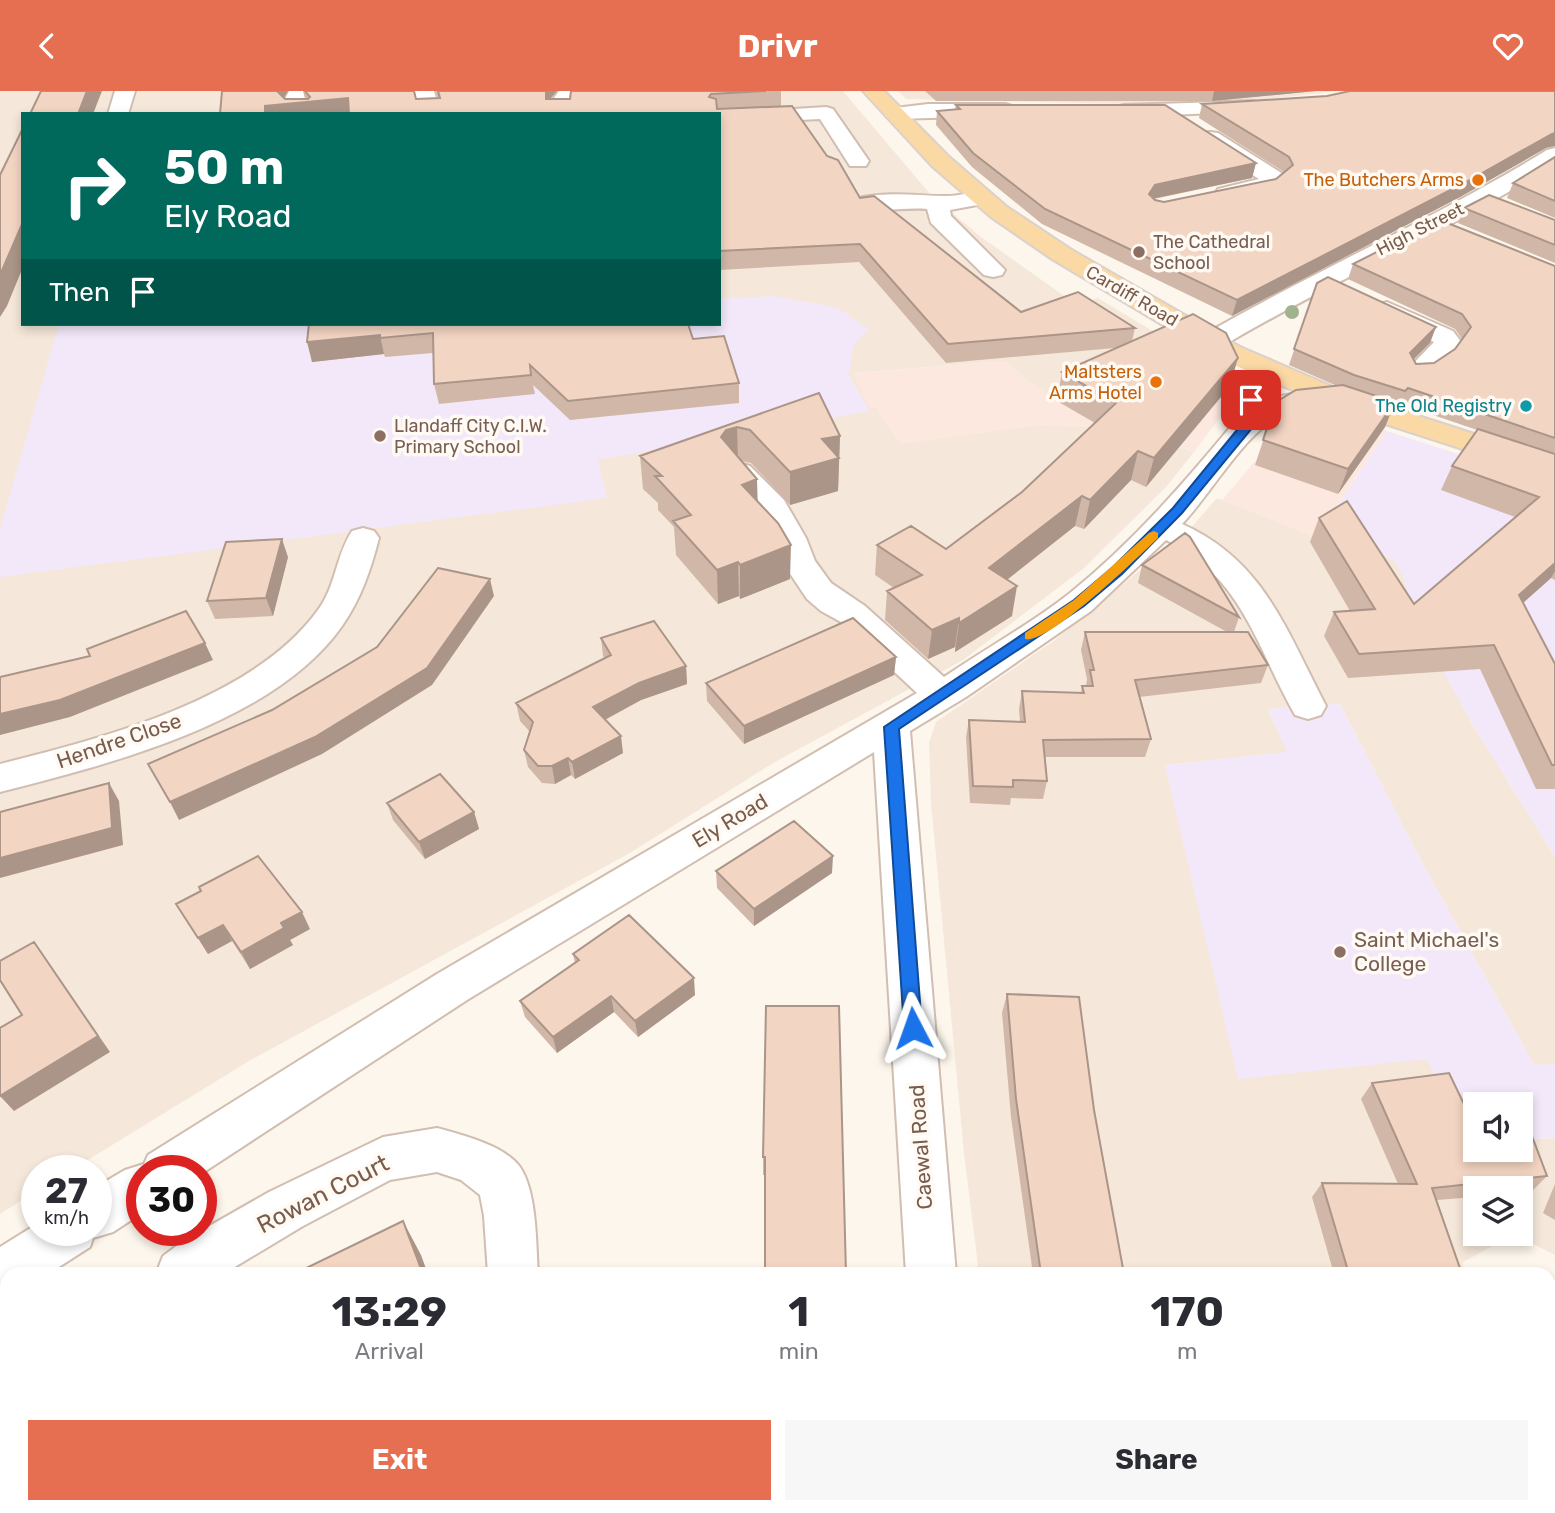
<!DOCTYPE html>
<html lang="en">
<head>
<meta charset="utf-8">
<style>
  :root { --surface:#fff; --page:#f7f7f7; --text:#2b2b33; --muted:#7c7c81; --accent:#e76f51 }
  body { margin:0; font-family:Rubik,sans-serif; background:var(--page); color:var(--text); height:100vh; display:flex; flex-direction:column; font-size:26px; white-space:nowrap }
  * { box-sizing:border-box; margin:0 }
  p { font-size:23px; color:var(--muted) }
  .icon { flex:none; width:38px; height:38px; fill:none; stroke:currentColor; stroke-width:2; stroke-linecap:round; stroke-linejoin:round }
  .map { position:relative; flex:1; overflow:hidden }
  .sheet { position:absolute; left:0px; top:1176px; width:1556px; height:247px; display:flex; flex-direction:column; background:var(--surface); border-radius:21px 21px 0 0; box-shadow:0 4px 10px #0003 }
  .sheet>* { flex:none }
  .hud { position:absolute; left:21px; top:21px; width:700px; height:214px; border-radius:0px; box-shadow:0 4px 10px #0003; background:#00695c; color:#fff; overflow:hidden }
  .fabs { position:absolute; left:1463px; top:1001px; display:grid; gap:14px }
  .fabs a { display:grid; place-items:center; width:70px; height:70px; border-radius:0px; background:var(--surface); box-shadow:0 4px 10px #0003; font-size:35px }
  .speed { position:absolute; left:21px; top:1064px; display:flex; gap:14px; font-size:35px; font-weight:700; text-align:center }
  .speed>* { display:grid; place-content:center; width:91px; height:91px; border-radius:50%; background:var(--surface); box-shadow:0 4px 10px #0003; line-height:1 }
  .speed small { font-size:18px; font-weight:400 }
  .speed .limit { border:10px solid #d22; background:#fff; color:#111 }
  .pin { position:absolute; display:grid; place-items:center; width:60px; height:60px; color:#fff; margin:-30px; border-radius:14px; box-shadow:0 4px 10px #0006 }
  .me { position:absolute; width:77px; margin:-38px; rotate:356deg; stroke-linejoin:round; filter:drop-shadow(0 0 5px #0008) }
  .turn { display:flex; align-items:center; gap:24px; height:147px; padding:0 28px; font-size:32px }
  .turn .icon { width:91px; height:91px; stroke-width:2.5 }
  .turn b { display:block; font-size:49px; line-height:60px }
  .then { display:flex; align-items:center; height:66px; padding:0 28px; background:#0003; gap:14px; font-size:26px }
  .eta { display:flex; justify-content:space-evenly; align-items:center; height:119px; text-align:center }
  .eta b { font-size:42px; font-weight:700; line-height:49px }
  .primary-button { display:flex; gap:14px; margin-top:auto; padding:14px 28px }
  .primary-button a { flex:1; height:80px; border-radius:0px; background:var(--accent); color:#fff; font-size:28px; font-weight:700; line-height:80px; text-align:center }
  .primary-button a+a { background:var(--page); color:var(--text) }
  header { display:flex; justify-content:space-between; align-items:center; height:91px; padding:0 28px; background:var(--accent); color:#fff; font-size:32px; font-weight:700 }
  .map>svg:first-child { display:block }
  .residential { fill:#f5e8da; fill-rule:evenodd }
  .commercial { fill:#fde8e0 }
  .education { fill:#f3e8fa }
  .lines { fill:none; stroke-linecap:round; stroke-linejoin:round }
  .minor-casing { stroke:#d1beb0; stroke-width:4 }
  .major-casing { stroke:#dad1cd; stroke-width:4 }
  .minor { fill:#fff; fill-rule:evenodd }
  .major { fill:#fbd9a5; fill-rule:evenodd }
  .tree { fill:#a0b28e }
  .wall { fill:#d1b7a8 }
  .shaded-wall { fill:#aa9588 }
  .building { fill:#f3d5c3; stroke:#aa9588; stroke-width:2 }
  .route { fill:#1a73e8; stroke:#114b97; stroke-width:2 }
  .slow { fill:#f59e0b }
  .food-dot { fill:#e8710a; stroke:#fffaf3; stroke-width:2.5 }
  .education-dot { fill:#8d6e63; stroke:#fffaf3; stroke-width:2.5 }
  .culture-dot { fill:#0f9aa8; stroke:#fffaf3; stroke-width:2.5 }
  .labels { text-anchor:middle; stroke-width:7; stroke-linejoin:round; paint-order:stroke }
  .far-food-label { font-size:18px; fill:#c56008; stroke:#fffaf3; text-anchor:end }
  .far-street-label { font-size:18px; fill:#7a5c4d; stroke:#fffaf3 }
  .far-education-label { font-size:18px; fill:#785e54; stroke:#fffaf3; text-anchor:start }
  .far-culture-label { font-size:18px; fill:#0d838f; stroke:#fffaf3; text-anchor:end }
  .street-label { font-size:21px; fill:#7a5c4d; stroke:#fffaf3 }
  .education-label { font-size:21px; fill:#785e54; stroke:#fffaf3; text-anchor:start }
  .near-street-label { font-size:24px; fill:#7a5c4d; stroke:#fffaf3 }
</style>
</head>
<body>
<header><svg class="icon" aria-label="back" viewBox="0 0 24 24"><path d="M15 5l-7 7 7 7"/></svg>Drivr<svg class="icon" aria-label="heart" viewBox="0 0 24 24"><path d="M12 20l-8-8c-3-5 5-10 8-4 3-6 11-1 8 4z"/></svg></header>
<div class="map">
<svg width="1555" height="1422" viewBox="0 0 1555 1422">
  <rect width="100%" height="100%" fill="#fdf6ec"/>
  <path class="residential" d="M0 0H843L930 103 981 146 1077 214 1098 207 1169 250 1046 303 1004 270 853 282 877 317 1041 334 1115 335 1194 361 1166 396 1084 477 963 569 773 672 630 762 249 970 70 1080H37V1100L0 1123ZM23 23H719V233H23Z
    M898 0H1338L1261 9 1169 14 906 8Z
    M1217 407 1316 446 1332 458 1383 463 1395 471 1403 484 1414 518 1471 631 1555 766V973L1534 974 1418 764 1340 613 1324 614 1269 508 1242 476 1190 438Z
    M1174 451 1185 452 1236 505 1290 616 1268 619 1288 661 1165 674 1428 968 1468 1051 1475 1059H1521V1049L1555 1047V1164L1529 1151 1498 1152 1463 1171 1462 1183H979L964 1062 931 712 929 652 936 631 1055 549ZM1475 1097H1521V1143H1475Z
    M1549 1354 1555 1370V1422H1010L1009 1416H1549Z"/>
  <path class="commercial" d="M1004 270 1046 303 1062 296H1211L1232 308 1227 310V317L1194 361 1115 335 1041 334 900 353 877 317H870L853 282Z
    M1383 338 1387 340 1316 446 1222 409 1257 368Z"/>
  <path class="education" d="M775 205 838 217 869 238 853 255 849 285 870 320 598 369 607 407 0 486V438L59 233H719V208Z
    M1387 340 1555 394V766L1471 631 1416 530 1403 484 1395 471 1383 463 1311 454Z
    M1340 613 1418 764 1534 974 1555 973V1047L1521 1049V1013H1475V1051L1468 1052 1427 968 1238 988 1165 674 1287 661 1268 618Z"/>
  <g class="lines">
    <g class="minor-casing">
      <path id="minor" d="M115 0H135L128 23H108Z
        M289 0H309L303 13 312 23H290L282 14Z
        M414 0H434L441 23H421Z
        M559 0H580L571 12 570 23H550L551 11Z
        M1253 10 1260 12 1263 16 1260 20 1124 26 1117 24 1114 20 1117 16 1124 14Z
        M928 13H1005L1012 15 1015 19 1012 23 1005 25 894 28 887 26 884 22 887 18Z
        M826 16 833 18 869 70 866 75H850L820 28 719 33V23H712Z
        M1210 41 1218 42 1283 83 1286 88C1275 104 1236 112 1218 108L1215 103 1218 98 1259 88 1202 52 1199 47 1202 42Z
        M1555 57V73C1447 141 1330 191 1221 256L1230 254 1240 256 1264 302 1263 312C1281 302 1314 298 1334 303L1338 309 1334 315C1319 319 1300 317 1286 322 1247 337 1212 402 1182 433 1264 469 1287 541 1326 615L1321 624 1308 628 1295 624C1256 556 1243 486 1166 449L1091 520 966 606 910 640 956 1183H906L874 661 467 909 201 1083V1080H142V1122L113 1141 93 1147 90 1156 48 1183H7V1207L0 1210V1156L37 1133V1139H96V1096L125 1079 144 1073 148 1064 437 883 917 602 841 531 821 520 807 508 783 472 774 447 760 420 724 381 728 375 739 372 750 375 784 409 806 447 815 470 831 492 865 515 944 586C985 558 1031 533 1070 502 1133 451 1185 391 1237 328L1234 319 1236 302 1217 262 1220 257 1211 259 1202 257 1198 251 1202 245C1315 179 1435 128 1547 59Z
        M980 100 988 102 991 107 988 112 950 119 951 125 1005 179 1002 184 993 186 984 184 931 132 927 118C905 116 880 122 859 117L855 112 859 107C889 100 917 105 947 105 958 105 969 102 980 100Z
        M1387 211 1453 240 1462 252C1451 269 1432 291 1410 286L1406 280 1434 251 1378 224 1374 219 1378 214Z
        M363 437 374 440 379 447C371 478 361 508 342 535 274 632 109 673 0 701V673C103 647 253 609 318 519 336 495 336 464 352 440Z
        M437 1037C462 1044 504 1054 520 1076 537 1101 536 1153 538 1183H488L484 1125 480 1104 461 1089 437 1081 390 1089 303 1135 223 1183H156L163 1165 183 1150 269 1101 383 1046Z
        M1549 1218 1555 1220V1287L1549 1285Z
        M7 1278V1333L0 1336V1281Z
        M469 1416H525V1422H469Z
        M919 1416H975L976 1422H920Z"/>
    </g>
    <g class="major-casing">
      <path id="major" d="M863 0H884L948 65 1007 116 1070 158 1240 256 1347 302 1555 369V388L1327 314 1220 268 1052 168 991 126 932 75Z"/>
    </g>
    <use href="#minor" class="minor"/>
    <use href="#major" class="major"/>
  </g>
  <circle class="tree" cx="1292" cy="221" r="7"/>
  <path class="wall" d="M303 0H414L416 8 438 7 436 0H557L550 8H570L571 0H781V15L827 65 860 107 1021 221 1135 237 1132 250 1230 295 1146 396 1131 389 1084 438 1075 435 1007 489 1012 525 955 561V556L928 568 885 529 887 500 894 497 875 484 877 454 946 458 1022 401 1095 332 1057 310 1062 281 1115 257 946 272 859 171 719 179V23H220L284 7 285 8H305Z
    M925 0H1316L1212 10H936Z
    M1327 5 1546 57 1460 106 1232 225 1042 133 972 76 936 34 937 20 955 18 956 14 1256 72 1252 87 1154 108 1164 111 1276 88 1284 81 1199 27 1202 13Z
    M1555 66V127L1507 107 1513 92Z
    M1464 117 1555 129V172L1458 132Z
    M1353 173 1555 175V489L1551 487 1523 512 1555 573V698H1536L1480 578 1348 587 1324 545 1334 521 1350 520 1310 451 1319 427 1414 513 1515 426 1441 399 1452 375 1477 339 1401 313 1399 316 1394 314 1385 336 1338 403 1255 374 1276 311 1337 295 1289 274 1317 192 1430 252 1414 268 1416 273 1434 272 1455 258 1462 248 1455 238 1348 188Z
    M309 233 693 248 739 292V312L570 329 533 294 535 303 439 313 434 293 433 262 385 266 384 263 312 271Z
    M819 302 840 345 838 400 790 414 751 372 742 370 790 488 740 508 739 505 718 513 676 464 674 436 658 419V412L643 398 640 365Z
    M288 466 273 525 215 528 207 510Z
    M1142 474 1239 526 1234 541 1268 574 1261 592 1139 606 1151 648 1145 666H1045L1047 690 1043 708 1011 707 1010 714 970 712 966 646 969 629 1020 631 1019 618 1022 600 1081 602 1082 595H1086L1087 588 1081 559 1085 541H1227L1138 492Z
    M601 547 686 575 687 593 641 609 605 629 623 662 575 688 571 684 555 693 542 692 528 676 524 659 530 641 520 630 516 612 605 567 603 565Z
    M896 566 894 584 744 653 707 610 706 592Z
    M387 712 474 721 479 738 425 768 393 729Z
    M716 780 832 782 754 835 717 797Z
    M176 813 310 838 290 849 293 854 250 878 232 850 208 863Z
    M573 863 695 904 638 946 614 921 557 962 525 926 520 910 575 872Z
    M1007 903 1094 1019 1124 1183H1033L1011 1026 1002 922Z
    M766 915 765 1084H763V1066Z
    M1372 992 1475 1059 1547 1085 1532 1100 1521 1101V1097H1475V1106L1437 1109 1462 1183H1334L1312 1106 1322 1092 1398 1093 1361 1008Z
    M1555 1093V1129L1543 1122Z
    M1071 1416H1200L1201 1422H1072Z
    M1444 1416H1527L1529 1422H1446Z"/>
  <path class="shaded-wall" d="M87 0H102L93 23H78Z
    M275 0H288L280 13 348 7 352 23H265V15Z
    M546 0H557L549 9 546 8Z
    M1214 0H1316L1212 10Z
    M1555 42V55L1546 57 1460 106 1232 225 1237 209 1552 43Z
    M1256 72 1252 87 1151 108 1149 103 1155 94Z
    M23 131V176L7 215 0 226V184Z
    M1436 236 1430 252 1404 278 1410 262Z
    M380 244 384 263 312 271 307 251Z
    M1238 267 1230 295 1146 396 1154 367Z
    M1395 311 1385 336 1338 403 1348 378Z
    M737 336 738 369 721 346 726 339Z
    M840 345 838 400 790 414V381L822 348Z
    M1138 360 1131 389 1084 438 1090 409Z
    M757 388 758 422 742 394Z
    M1082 405 1075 435 985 506 989 477Z
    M282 448 288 466 273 525 266 507Z
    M791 454 790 488 740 508V474Z
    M738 471 739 505 718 513 717 479Z
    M1555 472V480L1551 487 1505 528 1519 504Z
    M490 488 494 505 432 594 322 663 179 729 170 711Z
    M1017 495 1012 525 955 561 959 532Z
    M959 527 955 556 928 568 932 539Z
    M205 552 213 569 70 626 0 644V623Z
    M896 566 894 584 744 653V635Z
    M686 575 687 593 641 609 595 634 593 616 639 592Z
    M621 645 623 662 575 688 572 671Z
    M568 667 571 684 555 693 552 675Z
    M109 692 119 710 123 754 0 787V767Z
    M474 721 479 738 425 768 419 751Z
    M833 765 832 782 754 835V818Z
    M302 821 310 838 290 849 293 854 250 878 241 861 281 832Z
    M223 834 232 850 208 863 198 847Z
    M34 851 110 961 14 1020 0 1005 98 945Z
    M694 887 695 904 638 946 635 930Z
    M611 905 614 921 557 962 553 946Z
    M403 1130 421 1164 428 1183H423Z
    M109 1416H189L177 1422H97Z"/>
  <path class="building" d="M41 0H87L78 23H30Z
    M222 0H277L285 8H308L310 6 305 0H414L416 8 440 7 438 0H546V8H570L571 0H766L711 3 709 6 716 8 717 18 792 15 827 65 838 69 860 107 874 105 1021 221 1078 201 1135 237 948 253 860 153 719 160V23H349L348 7 265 15V23H220Z
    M1350 0H1555V42L1552 43 1466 91 1237 209 1045 118 973 62 937 20 960 18 956 14H1165L1256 72 1155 94 1149 103 1155 109 1164 111 1276 88 1293 74 1289 66 1202 13 1327 5Z
    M23 37V131L0 184V84Z
    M1555 66V110L1513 92Z
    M1489 104 1555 129V154L1464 117Z
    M1440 129 1555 175V347L1408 297 1405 300 1354 284 1294 258 1317 192 1328 186 1436 236 1410 262 1416 273 1434 272 1455 258 1471 236 1462 223 1353 173Z
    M1193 223 1226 242 1238 267 1154 367 1138 360 1090 409 1082 405 989 477 1017 495 959 532V527L932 539 887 500 922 484 877 454 911 435 946 458 1022 401 1116 312 1062 281Z
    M309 233H688L693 248 724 245 739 292 568 310 530 274 531 284 434 293 433 242 380 247V244L307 251Z
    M1343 294 1395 311 1348 378 1263 349 1276 311 1296 299Z
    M819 302 840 345 822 348 839 367 790 381 750 339 737 336 726 339 721 346 757 388 742 394 778 432 791 454 740 474 738 471 717 479 673 430 691 424 655 385H662L640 365Z
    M1478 338 1555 363V472L1519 504 1555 573V674H1552L1494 554 1359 563 1334 521 1375 518 1319 427 1347 410 1414 513 1539 406 1452 375Z
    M1185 442 1190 446 1239 526 1142 474Z
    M282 448 266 507 207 510 226 451Z
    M438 477 490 488 427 577 315 646 170 711 148 673 272 619 377 556Z
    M186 520 205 552 60 609 0 623V586L90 565 87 558Z
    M853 527 896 566 744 635 706 592Z
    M654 530 686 575 639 592 593 616 621 645 572 671 568 667 552 675H538L524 659 533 631 516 612 611 564 601 547Z
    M1085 541H1248L1268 574 1135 589 1151 648 1043 649 1047 690 1013 689V696L973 695 969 629 1025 631 1022 600 1084 602 1082 595H1093L1090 579H1094Z
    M440 683 474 721 419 751 387 712Z
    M109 692 112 737 0 767V721Z
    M794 730 833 765 754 818 716 780Z
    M258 765 302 821 281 832 284 837 241 861 223 834 198 847 176 813 201 800 199 796Z
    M629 824 694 887 635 930 611 905 553 946 520 910 579 869 573 863Z
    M34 851 98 945 0 1005V937L22 924 0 889V870Z
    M1007 903 1079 906 1094 1019 1124 1183H1041L1016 1008Z
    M766 915H839L846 1183H765V1066H763Z
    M1449 982 1475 1036V1059H1521V1039L1530 1040 1547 1085 1432 1097 1462 1183H1349L1322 1092 1417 1093 1372 992Z
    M403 1130 423 1183H294Z
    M7 1323V1416H109L97 1422H0V1327Z
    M747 1416H863L864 1422H747Z
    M1080 1416H1200L1201 1422H1081Z
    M1462 1416H1527L1529 1422H1464Z"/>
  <path class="route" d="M1251 305 1257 309 1254 319 1258 328 1257 331 1182 422 1122 483 1084 515 899 638 922 937 919 942 913 945 906 942 904 937 884 636 1074 509 1113 476 1173 417 1246 328 1242 319 1245 309Z"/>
  <path class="slow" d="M1154 440 1158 442V447C1138 466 1048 554 1025 548V542L1074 509 1149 442Z"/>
  <g class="food-dot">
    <circle cx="1478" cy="89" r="7"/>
    <circle cx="1156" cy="291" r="7"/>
  </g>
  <g class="education-dot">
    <circle cx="1139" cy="161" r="7"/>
    <circle cx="380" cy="345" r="7"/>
    <circle cx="1340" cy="861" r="7"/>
  </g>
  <circle class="culture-dot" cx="1526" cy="315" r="7"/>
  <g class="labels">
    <g class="far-food-label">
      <text x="1464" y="95">The Butchers Arms</text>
      <text x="1142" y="287">Maltsters<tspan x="1142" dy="21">Arms Hotel</tspan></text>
    </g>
    <g class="far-street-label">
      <text transform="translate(1420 138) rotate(-27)" y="6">High Street</text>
      <text transform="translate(1132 205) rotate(30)" y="6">Cardiff Road</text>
    </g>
    <g class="far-education-label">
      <text x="1153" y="157">The Cathedral<tspan x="1153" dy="21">School</tspan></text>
      <text x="394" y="341">Llandaff City C.I.W.<tspan x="394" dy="21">Primary School</tspan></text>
    </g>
    <g class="far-culture-label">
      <text x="1512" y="321">The Old Registry</text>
    </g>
    <g class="street-label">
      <text transform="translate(119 650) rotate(-19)" y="7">Hendre Close</text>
      <text transform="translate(730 730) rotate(-31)" y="7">Ely Road</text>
      <text transform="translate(921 1056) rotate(-94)" y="7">Caewal Road</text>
    </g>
    <g class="education-label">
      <text x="1354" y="856">Saint Michael's<tspan x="1354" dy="24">College</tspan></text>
    </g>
    <g class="near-street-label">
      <text transform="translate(323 1103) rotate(-27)" y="8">Rowan Court</text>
    </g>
  </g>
</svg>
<div class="fabs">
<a><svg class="icon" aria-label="sound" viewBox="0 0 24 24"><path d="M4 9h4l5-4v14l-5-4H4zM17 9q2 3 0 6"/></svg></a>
<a><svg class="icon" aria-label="layers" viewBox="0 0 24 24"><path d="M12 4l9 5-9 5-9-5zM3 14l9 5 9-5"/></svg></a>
</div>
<div class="speed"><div>27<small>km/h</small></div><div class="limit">30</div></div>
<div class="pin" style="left:1251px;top:309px;background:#d93025"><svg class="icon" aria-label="arrive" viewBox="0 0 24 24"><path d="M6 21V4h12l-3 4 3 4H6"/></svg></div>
<svg class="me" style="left:913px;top:937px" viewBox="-20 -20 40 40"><path d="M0-17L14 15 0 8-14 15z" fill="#1a73e8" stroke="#fff" stroke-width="4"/></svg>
<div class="hud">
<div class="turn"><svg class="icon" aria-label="right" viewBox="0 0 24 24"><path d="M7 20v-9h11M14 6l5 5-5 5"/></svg><div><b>50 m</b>Ely Road</div></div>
<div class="then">Then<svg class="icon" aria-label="arrive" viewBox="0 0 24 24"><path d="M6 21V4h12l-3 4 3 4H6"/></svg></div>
</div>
<section class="sheet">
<div class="eta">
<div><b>13:29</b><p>Arrival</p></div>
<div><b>1</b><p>min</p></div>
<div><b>170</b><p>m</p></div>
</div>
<div class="primary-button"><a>Exit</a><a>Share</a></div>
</section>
</div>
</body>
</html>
